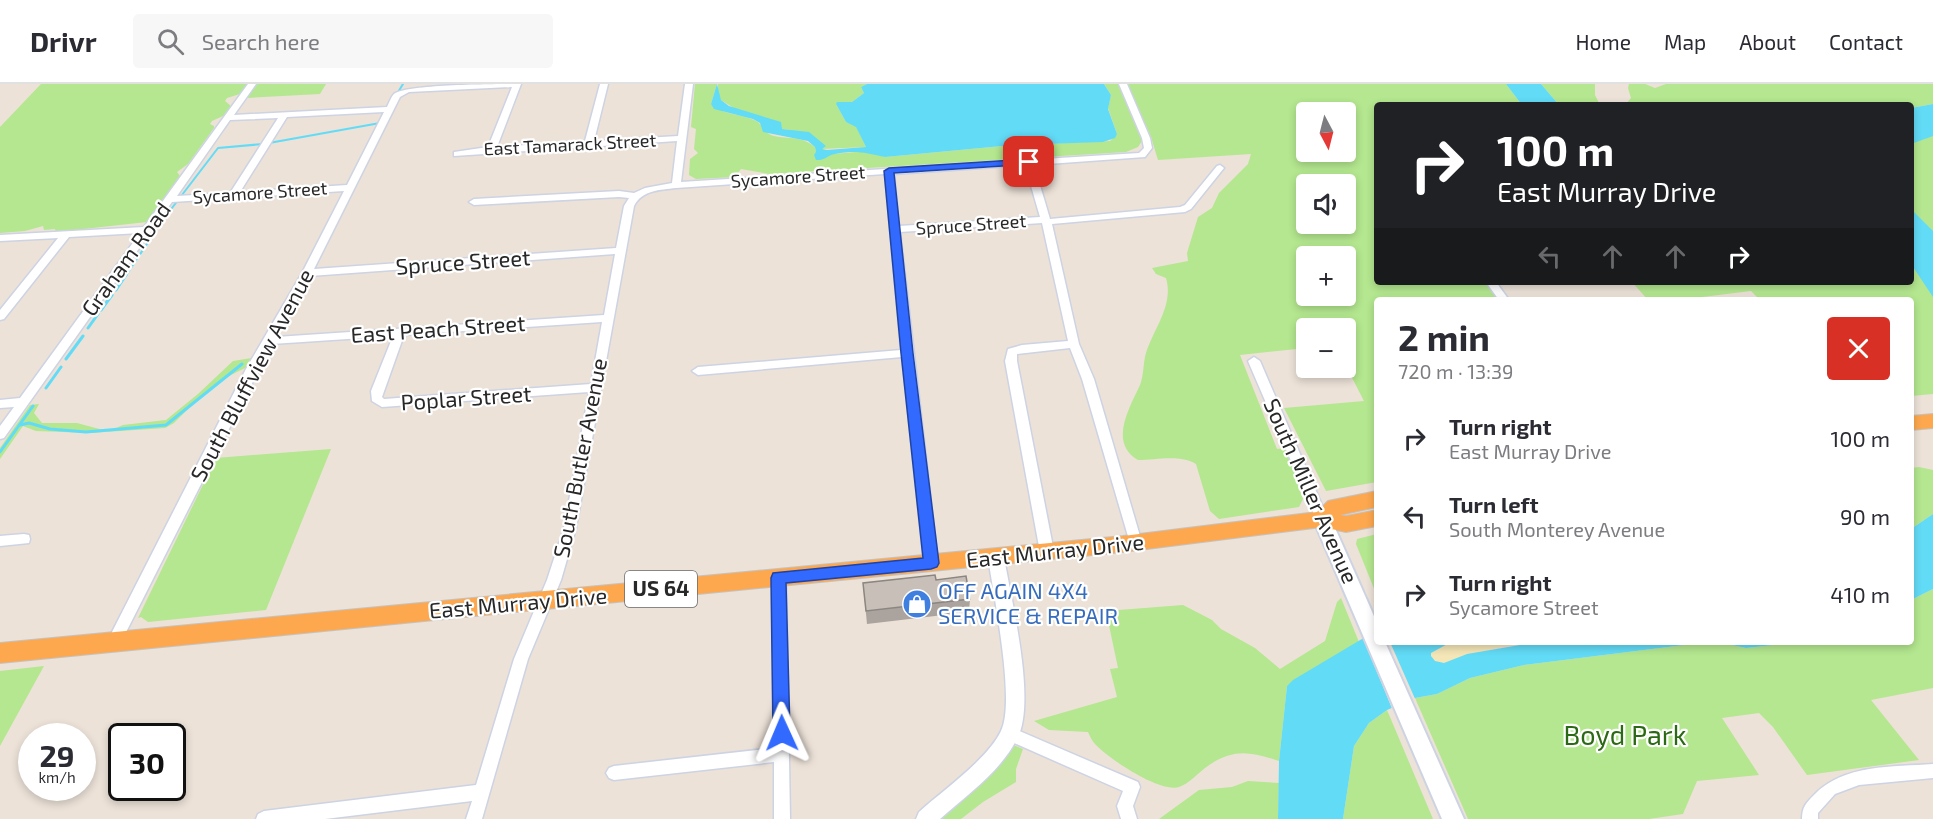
<!DOCTYPE html>
<html lang="en">
<head>
<meta charset="utf-8">
<style>
  :root { --surface:#fff; --page:#f7f7f7; --text:#2b2b33; --muted:#7c7c81; --line:#e1e1e2 }
  body { margin:0; font-family:"Exo 2",sans-serif; background:var(--page); color:var(--text); height:100vh; display:flex; flex-direction:column; font-size:22px; white-space:nowrap }
  * { box-sizing:border-box; margin:0 }
  p { font-size:20px; color:var(--muted) }
  .icon { flex:none; width:33px; height:33px; fill:none; stroke:currentColor; stroke-width:2; stroke-linecap:round; stroke-linejoin:round }
  .map { position:relative; flex:1; overflow:hidden }
  .panel { position:absolute; left:1374px; top:213px; width:540px; height:348px; display:flex; flex-direction:column; background:var(--surface); border-radius:6px; box-shadow:0 3px 9px #0003 }
  .panel>* { flex:none }
  .guide { position:absolute; left:1374px; top:18px; width:540px; height:183px; border-radius:6px; box-shadow:0 3px 9px #0003; background:#202124; color:#fff; overflow:hidden }
  .needle { width:39px; rotate:173deg }
  .tools { position:absolute; left:1296px; top:18px; display:grid; gap:12px }
  .tools a { display:grid; place-items:center; width:60px; height:60px; border-radius:6px; background:var(--surface); box-shadow:0 3px 9px #0003; font-size:30px }
  .speed { position:absolute; left:18px; top:639px; display:flex; gap:12px; font-size:30px; font-weight:700; text-align:center }
  .speed>* { display:grid; place-content:center; width:78px; height:78px; border-radius:50%; background:var(--surface); box-shadow:0 3px 9px #0003; line-height:1 }
  .speed small { font-size:15px; font-weight:400 }
  .speed .limit { border:3px solid #111; border-radius:9px; background:#fff; color:#111 }
  .pin { position:absolute; display:grid; place-items:center; width:51px; height:51px; color:#fff; margin:-26px; border-radius:12px; box-shadow:0 3px 9px #0006 }
  .me { position:absolute; width:66px; margin:-33px; rotate:359deg; stroke-linejoin:round; filter:drop-shadow(0 0 4px #0008) }
  .turn { display:flex; align-items:center; gap:21px; height:126px; padding:0 24px; font-size:27px }
  .turn .icon { width:78px; height:78px; stroke-width:2.5 }
  .turn b { display:block; font-size:42px; line-height:51px }
  .lanes { display:flex; align-items:center; height:57px; padding:0 24px; background:#0003; justify-content:center; gap:30px; direction:ltr }
  .lanes .off { opacity:.35 }
  .round { display:grid; place-items:center; flex:none; width:63px; height:63px; border-radius:6px; background:var(--page) }
  .head { display:flex; align-items:center; justify-content:space-between; height:102px; padding:0 24px }
  h1 { font-size:36px; font-weight:700; line-height:45px }
  ul { padding:0; list-style:none }
  li { display:flex; align-items:center; gap:18px; height:78px; padding:0 24px }
  li div { flex:1 }
  li b { display:block; font-size:22px }
  li em { font-style:normal }
  header { display:flex; align-items:center; gap:36px; box-sizing:border-box; height:84px; padding:0 30px; background:var(--surface); border-bottom:2px solid var(--line) }
  header strong { font-size:28px }
  nav { display:flex; gap:33px; margin-inline-start:auto; font-size:21px }
  .search { width:420px; height:54px; background:var(--page); display:flex; align-items:center; gap:15px; box-sizing:border-box; padding:0 21px; border-radius:6px; color:var(--muted); font-size:22px }
  .map>svg:first-child { display:block }
  .green { fill:#b4e78f; fill-rule:evenodd }
  .sand { fill:#f4e6b7 }
  .water { fill:#62dbf7 }
  .pier { fill:#ece2d8 }
  .lines { fill:none; stroke-linecap:round; stroke-linejoin:round }
  .stream-far1 { stroke:#62dbf7; stroke-width:2 }
  .stream { stroke:#62dbf7; stroke-width:3 }
  .minor-casing { stroke:#cdd3e3; stroke-width:3 }
  .tertiary-casing { stroke:#cdd3e3; stroke-width:3 }
  .secondary-casing { stroke:#cdd3e3; stroke-width:4 }
  .trunk-casing { stroke:#c3c3c3; stroke-width:2 }
  .minor { fill:#fff; fill-rule:evenodd }
  .tertiary { fill:#fff; fill-rule:evenodd }
  .secondary { fill:#fff; fill-rule:evenodd }
  .trunk { fill:#fda84f; fill-rule:evenodd }
  .wall { fill:#aba49e }
  .building { fill:#c7bfb8; stroke:#8b8681; stroke-width:1.5 }
  .route { fill:#3269ff; stroke:#2044a6; stroke-width:1.5 }
  .labels { text-anchor:middle; stroke-width:4.5; stroke-linejoin:round; paint-order:stroke }
  .far-street-label { font-size:18px; fill:#282828; stroke:#fff }
  .shield { fill:#fff; stroke:#686868; stroke-width:1.5 }
  .shield-label { font-size:21px; font-weight:bold; fill:#282828 }
  .street-label { font-size:22px; fill:#282828; stroke:#fff }
  .shop-label { font-size:22px; fill:#366cbe; stroke:#fff; text-anchor:start }
  .near-park-label { font-size:27px; fill:#2c6914; stroke:#fff }
</style>
</head>
<body>
<header>
<strong>Drivr</strong>
<div class="search"><svg class="icon" aria-label="search" viewBox="0 0 24 24"><circle cx="10" cy="10" r="6"/><path d="M15 15l6 6"/></svg>Search here</div>
<nav><a>Home</a><a>Map</a><a>About</a><a>Contact</a></nav>
</header>
<div class="map">
<svg width="1933" height="735" viewBox="0 0 1933 735">
  <rect width="100%" height="100%" fill="#ece2d8"/>
  <path class="green" d="M41 0H250L243 9 227 14 225 17 231 22 223 32 212 37 210 40 214 42V44L188 80 177 88 180 92 147 138 56 148 55 145 44 146 43 142 25 147 0 149V43Z
    M255 0H326L320 10 246 14Z
    M695 0H717L711 20C724 32 741 29 756 37 762 40 764 47 769 50 782 57 798 49 815 63L816 68 832 70 868 67 885 73 1013 61 1110 57 1117 50 1108 24 1111 11 1104 0H1118L1142 57 1138 63 1126 68 769 90 741 85 735 93 696 95 689 91 690 75 698 69 694 65 696 45 691 43Z
    M718 0H867L861 3 864 9 852 18 836 20 846 38 856 42 866 63 821 65 825 62 791 46 782 45 766 34 737 26 721 16 718 11Z
    M1127 0H1506L1522 21H1377V198H1486L1498 216H1377V398L1326 407 1284 324 1364 317 1346 282V244H1306V264L1240 271 1277 365 1286 364 1303 415 1299 423 1219 435 1210 427 1196 380C1181 370 1155 376 1138 376 1108 359 1130 323 1140 301 1144 291 1143 279 1146 269 1154 244 1174 221 1166 194L1156 190 1152 184 1188 177 1187 169 1198 133 1212 124 1219 109 1248 80 1251 70 1158 76 1151 53ZM1306 28H1346V68H1306ZM1306 100H1346V140H1306ZM1306 172H1346V212H1306Z
    M1541 0H1595V11L1600 21H1559Z
    M1629 0H1645L1655 4 1666 0H1933V20L1911 24V21H1625L1631 14 1628 4Z
    M1933 30V310L1911 312V216H1760L1751 207 1678 216H1648L1632 198H1911V180L1922 196 1911 177V31Z
    M252 274 247 283 225 294 196 317 174 339 165 344 90 349 36 347 23 342 0 375V364L30 321 39 320 34 329 42 339H77L103 346 114 345 123 341 166 336 198 310 233 277Z
    M331 365 266 526 148 538 141 533 138 534 216 374Z
    M1919 383 1933 386V430L1911 445V384Z
    M1377 450V512L1356 460 1357 455Z
    M1933 505V604L1871 616 1919 676 1807 691 1773 643 1759 629 1722 634 1759 691 1697 697 1683 730 1649 735H1468L1415 614 1437 610 1470 594 1524 581 1700 559 1718 558 1746 564 1802 558H1911V516Z
    M1341 514 1359 558 1287 602 1279 677C1249 667 1232 664 1205 684 1197 690 1190 699 1179 703 1160 709 1109 675 1095 660 1092 657 1090 652 1088 648L1049 646 1034 637 1117 613 1110 585 1118 584 1106 527 1183 521 1212 536 1221 545 1255 564 1280 585 1325 557 1337 518Z
    M44 582 0 662V587Z
    M1387 626 1433 735H1343L1354 662 1369 639Z
    M1013 661 1023 665 1016 685V698L983 718 961 735H936Z
    M1248 697 1279 699 1278 735H1159L1199 706 1232 703Z"/>
  <path class="sand" d="M1451 558H1538L1499 563 1445 579 1435 577 1431 572V569Z"/>
  <path class="water" d="M717 0 721 16 729 22 781 38 782 45 809 48 826 62 822 65 827 66 866 63 856 43 846 38 836 20 837 18H852L864 9 861 3 867 0H1104L1111 11 1108 25 1117 50 1115 54 1103 58 1013 61 885 73C865 69 857 66 835 70 828 71 824 77 816 76L814 71 816 68 815 63 808 57 763 48 760 39 753 35 714 25 711 20Z
    M1506 0H1541L1559 21H1522Z
    M1933 20V52L1911 60V24Z
    M1911 125 1933 147V213L1911 180Z
    M1933 430V505L1911 516V445Z
    M1377 546V558H1451L1431 569V572L1435 577 1444 579 1467 570 1538 558H1802L1746 564 1718 558 1700 559 1524 581 1470 594 1437 610 1415 614 1387 626 1369 639 1354 662 1343 735H1278L1279 677 1287 602 1293 596Z"/>
  <path class="pier" d="M1376 543 1377 558H1390L1416 617 1393 627 1362 552Z"/>
  <g class="lines">
    <path class="stream-far1" d="M397 10 403 0
      M269 59 380 39
      M125 193 162 137 218 64 263 60"/>
    <path class="stream" d="M116 206 126 191
      M101 226 112 211
      M88 244 98 230
      M66 275 83 252
      M46 304 61 283
      M20 341 29 339 50 345 86 348 166 341 242 280
      M0 368 33 322"/>
    <g class="minor-casing">
      <path id="minor" d="M248 0H256L234 31 387 23C389 19 391 13 394 10 406 0 500 0 521 0L497 63 585 57 600 0H608L594 57 678 52 685 0H693L681 98 1139 69 1144 64 1142 54 1119 0H1127L1150 54 1152 64 1145 73 1034 81 1050 135 1180 123 1185 121 1217 82 1220 81 1224 84 1191 125 1185 128 1052 140 1079 260 1094 295 1142 459 1141 463 1136 464 1131 463 1130 459 1082 295 1070 264 1017 270V277L1054 468 1052 472 1047 473 1042 472 1040 468 1005 277 1008 265 1022 261 1068 257 1042 139 900 148 938 479 936 483 931 484 926 483 924 479 902 273 698 291 692 287 698 283 901 266 885 90 676 104C660 106 642 106 634 122L576 444 561 496 528 575 482 735H466L472 717 325 735H256L258 730 264 727 476 701 514 575 547 496 564 444 589 308 382 323 372 317 371 307 393 252 272 260 119 562 114 564 109 562 107 558 109 554 246 285 302 189 344 107 172 118 4 354 0 355V342L14 323 0 324V316L20 314 140 149 69 153 4 235 0 236V226L58 154 0 157V151L144 143ZM512 3 488 63 454 68V72L677 57 672 99 645 104 634 109 619 107 474 115 469 118 474 121 619 113 629 114 624 122 616 164 314 185 400 13 409 8ZM384 28 347 101 240 108 287 33ZM278 34 230 109 177 112 230 36ZM1025 81 1040 133 899 142 894 90ZM615 170 604 231 276 253 310 192ZM602 238 591 300 384 315 382 313 404 251Z
        M1486 198H1496L1509 216H1499Z
        M1254 273 1260 277 1328 435 1326 438H1318L1316 435 1248 277Z
        M24 450 29 451 30 455 29 459 0 462V452Z
        M779 488 784 489 786 493 790 735H774V678L614 696 609 694 606 689 609 684 614 682 774 664 772 493 774 489Z
        M1010 643 1138 698 1140 703 1133 722 1137 735H1121L1117 722 1123 707 1005 655 1002 650 1005 645Z
        M1933 680V694L1859 701 1835 710 1818 729V735H1802C1802 723 1806 719 1814 711 1843 680 1893 683 1933 680Z"/>
    </g>
    <g class="tertiary-casing">
      <path id="tertiary" d="M996 466 1002 468 1004 473C1011 516 1037 618 1017 655 1000 688 967 711 940 735H916L919 728C942 707 988 675 1001 647 1016 617 993 509 988 473L990 468Z"/>
    </g>
    <g class="secondary-casing">
      <path id="secondary" d="M1322 428 1328 430 1331 435 1377 539V558H1385L1464 735H1442L1313 435 1316 430Z"/>
    </g>
    <g class="trunk-casing">
      <path id="trunk" d="M1933 330V344L1911 346V332Z
        M1377 407V423L1340 431 1346 432 1377 426V442L1346 448 1322 443 1123 468 0 579V559L1123 452 1317 428 1328 417Z"/>
    </g>
    <use href="#minor" class="minor"/>
    <use href="#tertiary" class="tertiary"/>
    <use href="#secondary" class="secondary"/>
    <use href="#trunk" class="trunk"/>
  </g>
  <path class="wall" d="M936 496 970 515 969 528 867 540 863 499Z"/>
  <path class="building" d="M935 491 936 496 966 492 970 515 866 527 863 499Z"/>
  <path class="route" d="M1029 75 1034 78 1032 80 894 89 913 269 939 479 937 483 931 485 786 499 790 649 788 655 782 657 775 655 773 649 771 494 773 489 923 474 901 269 884 87 889 84Z"/>
  <defs>
    <g id="shop-disc" transform="scale(1.5)"><circle r="9.5" fill="#3f7fe0" stroke="#fff"/><path d="M-5-2.5h2.3a2.7 3.5 0 0 1 5.4 0H5L5.5 6h-11ZM-1.5-2.5h3a1.5 2.3 0 0 0-3 0Z" fill="#fff"/></g>
  </defs>
  <g fill-rule="evenodd">
    <use href="#shop-disc" x="917" y="520"/>
  </g>
  <g class="labels">
    <g class="far-street-label">
      <text transform="translate(570 61) rotate(-3)" y="6">East Tamarack Street</text>
      <text transform="translate(798 93) rotate(-4)" y="6">Sycamore Street</text>
      <text transform="translate(260 109) rotate(-4)" y="6">Sycamore Street</text>
      <text transform="translate(971 141) rotate(-4)" y="6">Spruce Street</text>
    </g>
    <rect class="shield" x="625" y="487" width="72" height="36" rx="4.5"/>
    <g class="shield-label">
      <text x="661" y="512">US 64</text>
    </g>
    <g class="street-label">
      <text transform="translate(126 175) rotate(-54)" y="8">Graham Road</text>
      <text transform="translate(463 178) rotate(-4)" y="8">Spruce Street</text>
      <text transform="translate(438 245) rotate(-4)" y="8">East Peach Street</text>
      <text transform="translate(252 291) rotate(-62)" y="8">South Bluffview Avenue</text>
      <text transform="translate(466 314) rotate(-4)" y="8">Poplar Street</text>
      <text transform="translate(580 374) rotate(-79)" y="8">South Butler Avenue</text>
      <text transform="translate(1311 407) rotate(66)" y="8">South Miller Avenue</text>
      <text transform="translate(1055 467) rotate(-6)" y="8">East Murray Drive</text>
      <text transform="translate(518 519) rotate(-5)" y="8">East Murray Drive</text>
    </g>
    <g class="shop-label">
      <text x="938" y="515">OFF AGAIN 4X4<tspan x="938" dy="25">SERVICE &amp; REPAIR</tspan></text>
    </g>
    <g class="near-park-label">
      <text x="1625" y="661">Boyd Park</text>
    </g>
  </g>
</svg>
<div class="tools">
<a><svg class="needle" viewBox="-14 -14 28 28"><path d="M0-13l5 13h-10z" fill="#e53935"/><path d="M0 13l5-13h-10z" fill="#7c7c81"/></svg></a>
<a><svg class="icon" aria-label="sound" viewBox="0 0 24 24"><path d="M4 9h4l5-4v14l-5-4H4zM17 9q2 3 0 6"/></svg></a>
<a>+</a>
<a>−</a>
</div>
<div class="speed"><div>29<small>km/h</small></div><div class="limit">30</div></div>
<div class="pin" style="left:1029px;top:78px;background:#d93025"><svg class="icon" aria-label="arrive" viewBox="0 0 24 24"><path d="M6 21V4h12l-3 4 3 4H6"/></svg></div>
<svg class="me" style="left:782px;top:649px" viewBox="-20 -20 40 40"><path d="M0-17L14 15 0 8-14 15z" fill="#3269ff" stroke="#fff" stroke-width="4"/></svg>
<div class="guide">
<div class="turn"><svg class="icon" aria-label="right" viewBox="0 0 24 24"><path d="M7 20v-9h11M14 6l5 5-5 5"/></svg><div><b>100 m</b>East Murray Drive</div></div>
<div class="lanes"><svg class="icon off" aria-label="left" viewBox="0 0 24 24"><path d="M17 20v-9H6M10 6l-5 5 5 5"/></svg><svg class="icon off" aria-label="ahead" viewBox="0 0 24 24"><path d="M12 20V5M6 11l6-6 6 6"/></svg><svg class="icon off" aria-label="ahead" viewBox="0 0 24 24"><path d="M12 20V5M6 11l6-6 6 6"/></svg><svg class="icon" aria-label="right" viewBox="0 0 24 24"><path d="M7 20v-9h11M14 6l5 5-5 5"/></svg></div>
</div>
<section class="panel">
<div class="head"><div><h1>2 min</h1><p>720 m · 13:39</p></div><a class="round" style="background:#d93025;color:#fff"><svg class="icon" aria-label="close" viewBox="0 0 24 24"><path d="M6 6l12 12M18 6L6 18"/></svg></a></div>
<ul>
<li><svg class="icon" aria-label="right" viewBox="0 0 24 24"><path d="M7 20v-9h11M14 6l5 5-5 5"/></svg><div><b>Turn right</b><p>East Murray Drive</p></div><em>100 m</em></li>
<li><svg class="icon" aria-label="left" viewBox="0 0 24 24"><path d="M17 20v-9H6M10 6l-5 5 5 5"/></svg><div><b>Turn left</b><p>South Monterey Avenue</p></div><em>90 m</em></li>
<li><svg class="icon" aria-label="right" viewBox="0 0 24 24"><path d="M7 20v-9h11M14 6l5 5-5 5"/></svg><div><b>Turn right</b><p>Sycamore Street</p></div><em>410 m</em></li>
</ul>
</section>
</div>
</body>
</html>
